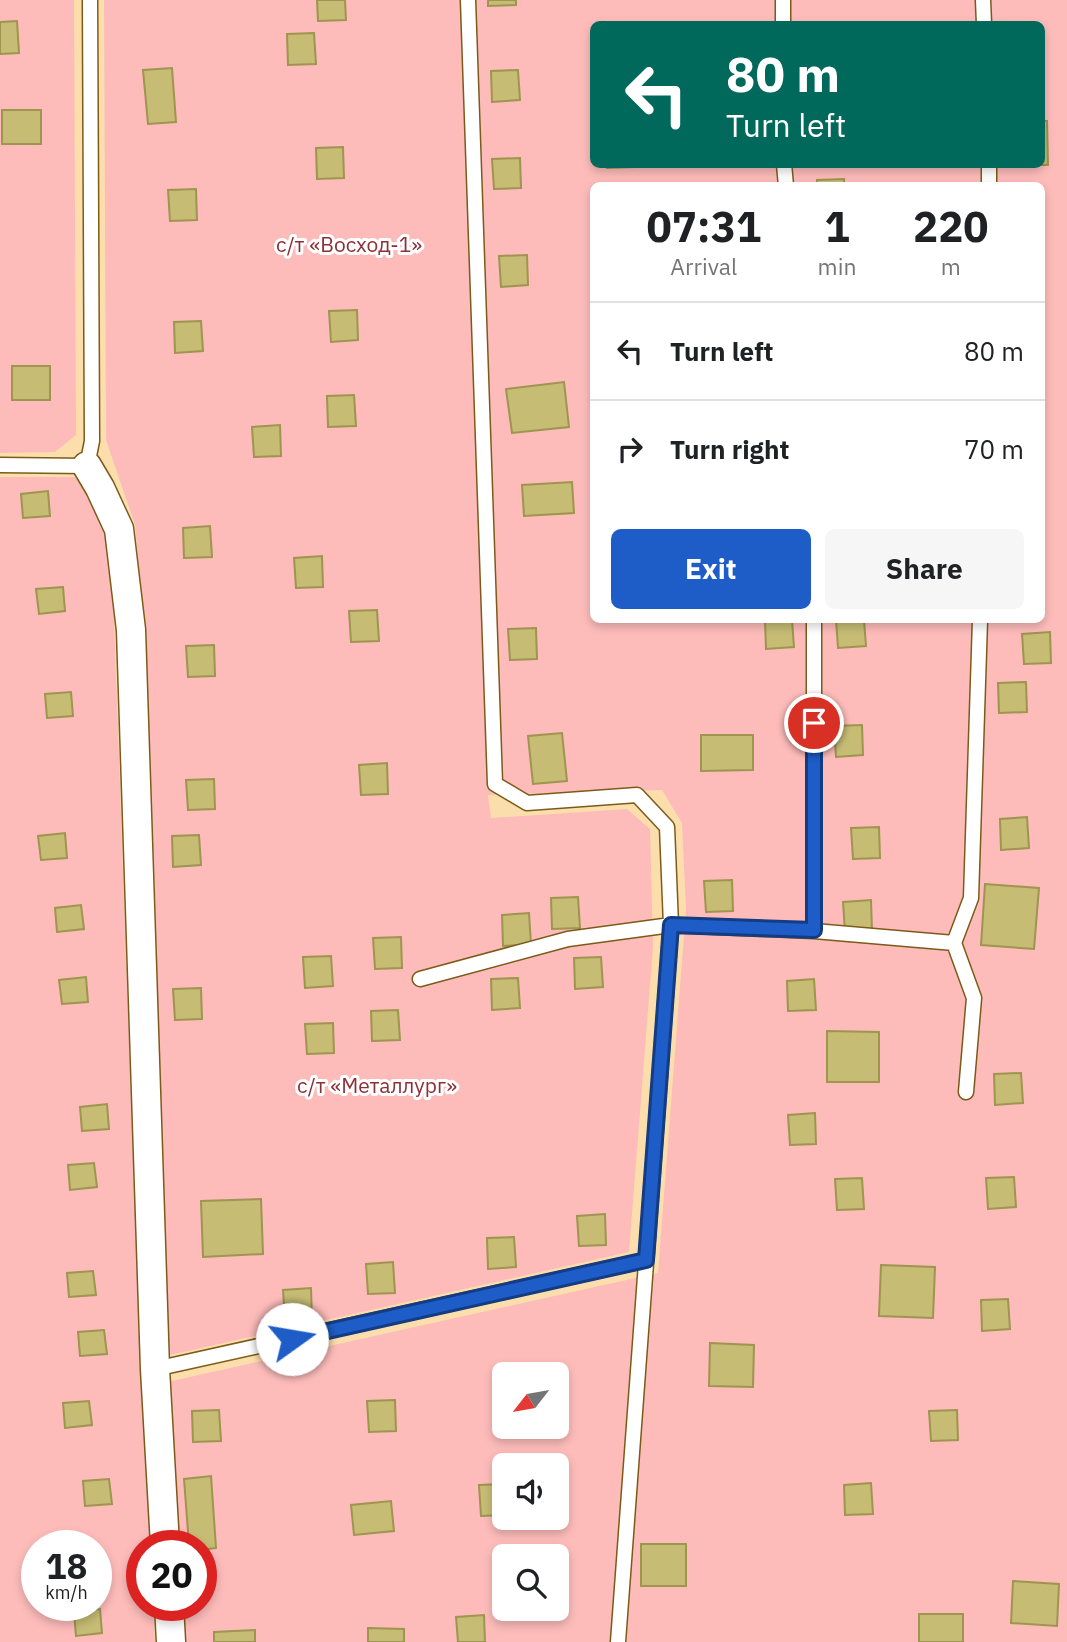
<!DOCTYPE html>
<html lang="en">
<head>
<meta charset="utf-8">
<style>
  :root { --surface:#fff; --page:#f6f6f6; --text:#202124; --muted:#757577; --line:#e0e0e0; --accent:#1e5cc8 }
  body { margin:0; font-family:"IBM Plex Sans",sans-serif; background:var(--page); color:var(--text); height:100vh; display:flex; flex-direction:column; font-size:26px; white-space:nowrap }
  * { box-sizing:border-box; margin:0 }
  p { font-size:23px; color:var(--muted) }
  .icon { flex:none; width:38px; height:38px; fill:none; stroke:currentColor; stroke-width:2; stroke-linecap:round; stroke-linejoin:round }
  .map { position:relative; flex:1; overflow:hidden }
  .sheet { position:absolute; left:590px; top:182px; width:455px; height:441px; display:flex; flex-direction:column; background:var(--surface); border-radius:10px; box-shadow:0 4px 10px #0003 }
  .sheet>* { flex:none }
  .banner { position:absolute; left:590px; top:21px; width:455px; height:147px; border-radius:10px; box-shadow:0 4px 10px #0003; background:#00695c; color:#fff; overflow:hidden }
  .needle { width:46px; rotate:239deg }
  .tools { position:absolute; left:492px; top:1362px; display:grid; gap:14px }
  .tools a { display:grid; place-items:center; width:77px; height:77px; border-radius:10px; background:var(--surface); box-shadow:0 4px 10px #0003; font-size:35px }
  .speed { position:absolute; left:21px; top:1530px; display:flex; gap:14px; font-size:35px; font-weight:700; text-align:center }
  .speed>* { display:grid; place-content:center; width:91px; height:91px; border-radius:50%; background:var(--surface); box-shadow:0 4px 10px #0003; line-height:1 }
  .speed small { font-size:18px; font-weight:400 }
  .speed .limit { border:10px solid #d22; background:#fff; color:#111 }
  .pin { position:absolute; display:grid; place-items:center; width:60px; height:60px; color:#fff; margin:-30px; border:4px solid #fff; border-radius:50%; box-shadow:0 2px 7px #0007 }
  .me { position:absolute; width:77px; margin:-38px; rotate:77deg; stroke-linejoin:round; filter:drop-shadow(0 0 5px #0008) }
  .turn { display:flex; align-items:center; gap:24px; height:147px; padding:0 21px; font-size:32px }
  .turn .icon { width:91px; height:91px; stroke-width:2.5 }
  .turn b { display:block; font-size:49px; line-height:60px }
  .eta { display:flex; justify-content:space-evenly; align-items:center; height:119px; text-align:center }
  .eta b { font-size:42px; font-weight:700; line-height:49px }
  .button { display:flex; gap:14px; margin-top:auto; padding:14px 21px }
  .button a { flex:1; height:80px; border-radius:10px; background:var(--accent); color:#fff; font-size:28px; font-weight:700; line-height:80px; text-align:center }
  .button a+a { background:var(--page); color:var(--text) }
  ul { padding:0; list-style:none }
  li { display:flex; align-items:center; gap:21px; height:98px; padding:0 21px; border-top:2px solid var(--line) }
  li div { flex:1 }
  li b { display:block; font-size:26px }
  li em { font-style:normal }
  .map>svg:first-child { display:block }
  .green { fill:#fdbcba; fill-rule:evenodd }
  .building { fill:#c6bc74; stroke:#9f9450; stroke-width:2 }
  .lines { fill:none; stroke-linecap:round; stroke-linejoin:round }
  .lane-casing { stroke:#7c5b18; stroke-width:17 }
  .street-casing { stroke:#7c5b18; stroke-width:31 }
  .lane { stroke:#fff; stroke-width:14 }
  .street { stroke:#fff; stroke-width:28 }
  .route-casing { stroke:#143c82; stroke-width:18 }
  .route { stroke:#1e5cc8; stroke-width:12 }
  .labels { text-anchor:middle; stroke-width:6; stroke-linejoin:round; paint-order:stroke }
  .park-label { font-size:21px; fill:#8b3035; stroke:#fff }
</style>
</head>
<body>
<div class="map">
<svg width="1067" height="1642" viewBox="0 0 1067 1642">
  <rect width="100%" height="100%" fill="#fcdeac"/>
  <path class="green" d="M0 0H74L76 435 55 452 0 453Z
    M104 0H1067V1642H183L181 1605H201V1545H177L167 1382 658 1273 686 909 682 823 662 790 488 795 491 818 627 809 650 829 653 947 629 1252 166 1356 155 893 144 629 135 525 106 440ZM593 24H1041V164H593ZM593 186H1041V620H593ZM504 1374H556V1426H504ZM504 1465H556V1517H504ZM504 1556H556V1608H504Z
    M0 477H83L111 532 140 1354 150 1545H142V1605H153L155 1642H0ZM37 1545H96V1605H37Z"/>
  <path class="building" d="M317 0H345L346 20 318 21Z
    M488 0H516V5L488 6Z
    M17 21 19 53 0 54V22Z
    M314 33 316 64 288 65 287 34Z
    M172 68 176 122 148 124 143 70Z
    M518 70 520 100 492 102 491 71Z
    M2 110H41V144H2Z
    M1041 121H1047L1048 165H1006L1041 164Z
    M343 147 344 178 317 179 316 148Z
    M520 158 521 188 494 189 492 159Z
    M607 164H634V167L607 168Z
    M844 179V186H817V180Z
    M196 189 197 220 170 221 168 190Z
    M527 255 528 285 501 287 499 256Z
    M357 310 358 340 331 342 329 311Z
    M201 321 203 351 175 353 174 322Z
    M12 366H50V400H12Z
    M564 382 569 427 512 433 506 389Z
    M354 395 356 426 328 427 327 396Z
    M280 425 281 456 254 457 252 427Z
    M572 482 574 513 524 516 522 485Z
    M48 491 50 516 23 518 21 494Z
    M210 526 212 557 184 558 183 528Z
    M322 556 323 587 296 588 294 558Z
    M63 587 65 611 39 614 36 589Z
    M377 610 379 641 351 642 349 611Z
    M765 620H792L794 647 766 649Z
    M836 620H864L866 646 838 648Z
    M536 628 537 659 510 660 508 629Z
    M1050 632 1051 663 1024 664 1022 634Z
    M214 645 215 676 188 677 186 646Z
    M1026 682 1027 712 999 713 998 683Z
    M71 692 73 716 47 718 45 694Z
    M862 725 863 755 836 757 834 726Z
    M562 733 567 781 533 784 528 736Z
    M701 735H753V770L701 771Z
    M387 763 388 794 361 795 359 765Z
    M214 779 215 809 188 810 186 780Z
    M1027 817 1029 848 1001 850 1000 819Z
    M879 827 880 858 853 859 851 828Z
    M65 833 67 858 41 860 38 836Z
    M199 835 201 865 173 867 172 836Z
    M732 880 733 911 706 912 704 881Z
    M985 884 1039 888 1034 949 981 945Z
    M578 897 580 928 552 929 551 898Z
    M871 900 872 931 845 932 843 902Z
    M81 905 84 929 57 932 55 908Z
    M529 913 531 944 503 946 502 915Z
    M401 937 402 968 375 969 373 938Z
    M331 956 333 986 305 988 303 957Z
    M601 957 603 987 575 989 574 958Z
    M86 977 88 1002 62 1004 59 980Z
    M518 978 520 1008 492 1010 491 979Z
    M814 979 816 1010 788 1011 787 981Z
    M201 988 202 1019 175 1020 173 989Z
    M398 1010 400 1040 372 1041 371 1011Z
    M333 1023 334 1053 307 1054 305 1024Z
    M827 1031 879 1032V1082H827Z
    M1021 1073 1023 1103 995 1105 994 1074Z
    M107 1104 109 1129 82 1131 80 1107Z
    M815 1113 816 1144 790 1145 788 1115Z
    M94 1163 97 1187 70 1190 68 1165Z
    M1014 1177 1016 1207 988 1209 986 1178Z
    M862 1178 864 1209 837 1210 835 1179Z
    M261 1199 263 1254 203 1257 201 1201Z
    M605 1214 606 1245 579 1246 577 1216Z
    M514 1237 516 1267 488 1269 487 1238Z
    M393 1262 395 1293 368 1294 366 1264Z
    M881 1265 935 1267 933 1318 879 1316Z
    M93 1271 96 1295 69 1297 67 1273Z
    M311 1288 312 1319 285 1320 283 1290Z
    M1008 1299 1010 1329 982 1331 981 1300Z
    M104 1330 107 1354 80 1356 78 1332Z
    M710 1343 754 1345 753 1387 709 1386Z
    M395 1400 396 1431 369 1432 367 1401Z
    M89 1401 92 1425 65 1428 63 1403Z
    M219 1410 221 1441 193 1442 192 1411Z
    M957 1410 958 1440 931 1441 929 1411Z
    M211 1476 216 1548 201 1550V1545H189L184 1479Z
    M109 1479 112 1504 85 1506 83 1481Z
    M871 1483 873 1514 845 1515 844 1485Z
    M504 1484V1515L481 1516 479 1485Z
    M391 1501 394 1531 354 1535 351 1505Z
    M641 1544H686V1586H641Z
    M1013 1581 1059 1584 1057 1626 1011 1623Z
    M100 1609 102 1633 76 1636 74 1612Z
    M919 1614H963V1642H919Z
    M484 1615 485 1642H458L456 1617Z
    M368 1628 404 1629V1642H368Z
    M255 1630V1642H214V1632Z"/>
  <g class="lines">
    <g class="lane-casing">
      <path id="lane" d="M468 0 495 784 527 803 637 795 667 827 671 925 618 1642
        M783 0V24
        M983 0 984 24
        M784 164 786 186
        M989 164V186
        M0 465 87 466 92 441 90 0
        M814 620V931
        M420 979 568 939 671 925 814 931 954 943
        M966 1092 974 998 954 943 971 898 980 620
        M155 1369 646 1260"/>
    </g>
    <g class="street-casing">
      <path id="street" d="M87 466 100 488 119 529 131 630 155 1369 165 1545
        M169 1605 171 1642"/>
    </g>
    <use href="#lane" class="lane"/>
    <use href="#street" class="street"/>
  </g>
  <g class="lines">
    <g class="route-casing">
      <path id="route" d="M292 1339 646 1260 671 925 814 930V723"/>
    </g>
    <use href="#route" class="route"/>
  </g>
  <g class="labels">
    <g class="park-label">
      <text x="349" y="252">с/т «Восход-1»</text>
      <text x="377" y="1093">с/т «Металлург»</text>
    </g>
  </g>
</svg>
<div class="tools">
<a><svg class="needle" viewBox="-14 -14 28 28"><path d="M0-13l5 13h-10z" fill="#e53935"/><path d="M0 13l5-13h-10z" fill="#757577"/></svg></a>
<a><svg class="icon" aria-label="sound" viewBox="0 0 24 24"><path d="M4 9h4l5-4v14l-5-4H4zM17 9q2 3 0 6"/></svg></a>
<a><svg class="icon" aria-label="search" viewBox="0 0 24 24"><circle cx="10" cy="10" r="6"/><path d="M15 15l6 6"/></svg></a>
</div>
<div class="speed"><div>18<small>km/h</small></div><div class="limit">20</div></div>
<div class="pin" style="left:814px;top:723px;background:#d93025"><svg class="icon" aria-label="arrive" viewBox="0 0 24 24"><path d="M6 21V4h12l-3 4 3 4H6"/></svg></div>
<svg class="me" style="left:292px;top:1339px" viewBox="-20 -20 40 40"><circle r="19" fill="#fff"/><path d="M0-13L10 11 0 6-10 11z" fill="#1e5cc8"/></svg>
<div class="banner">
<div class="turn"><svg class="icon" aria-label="left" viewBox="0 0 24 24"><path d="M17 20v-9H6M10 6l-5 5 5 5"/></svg><div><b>80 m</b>Turn left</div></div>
</div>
<section class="sheet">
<div class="eta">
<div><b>07:31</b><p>Arrival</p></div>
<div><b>1</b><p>min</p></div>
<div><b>220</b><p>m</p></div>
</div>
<ul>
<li><svg class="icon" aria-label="left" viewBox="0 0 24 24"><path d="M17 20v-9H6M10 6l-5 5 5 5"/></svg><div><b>Turn left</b></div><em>80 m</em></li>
<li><svg class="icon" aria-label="right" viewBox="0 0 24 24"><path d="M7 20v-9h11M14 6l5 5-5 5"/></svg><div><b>Turn right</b></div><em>70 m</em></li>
</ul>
<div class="button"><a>Exit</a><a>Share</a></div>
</section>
</div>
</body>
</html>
